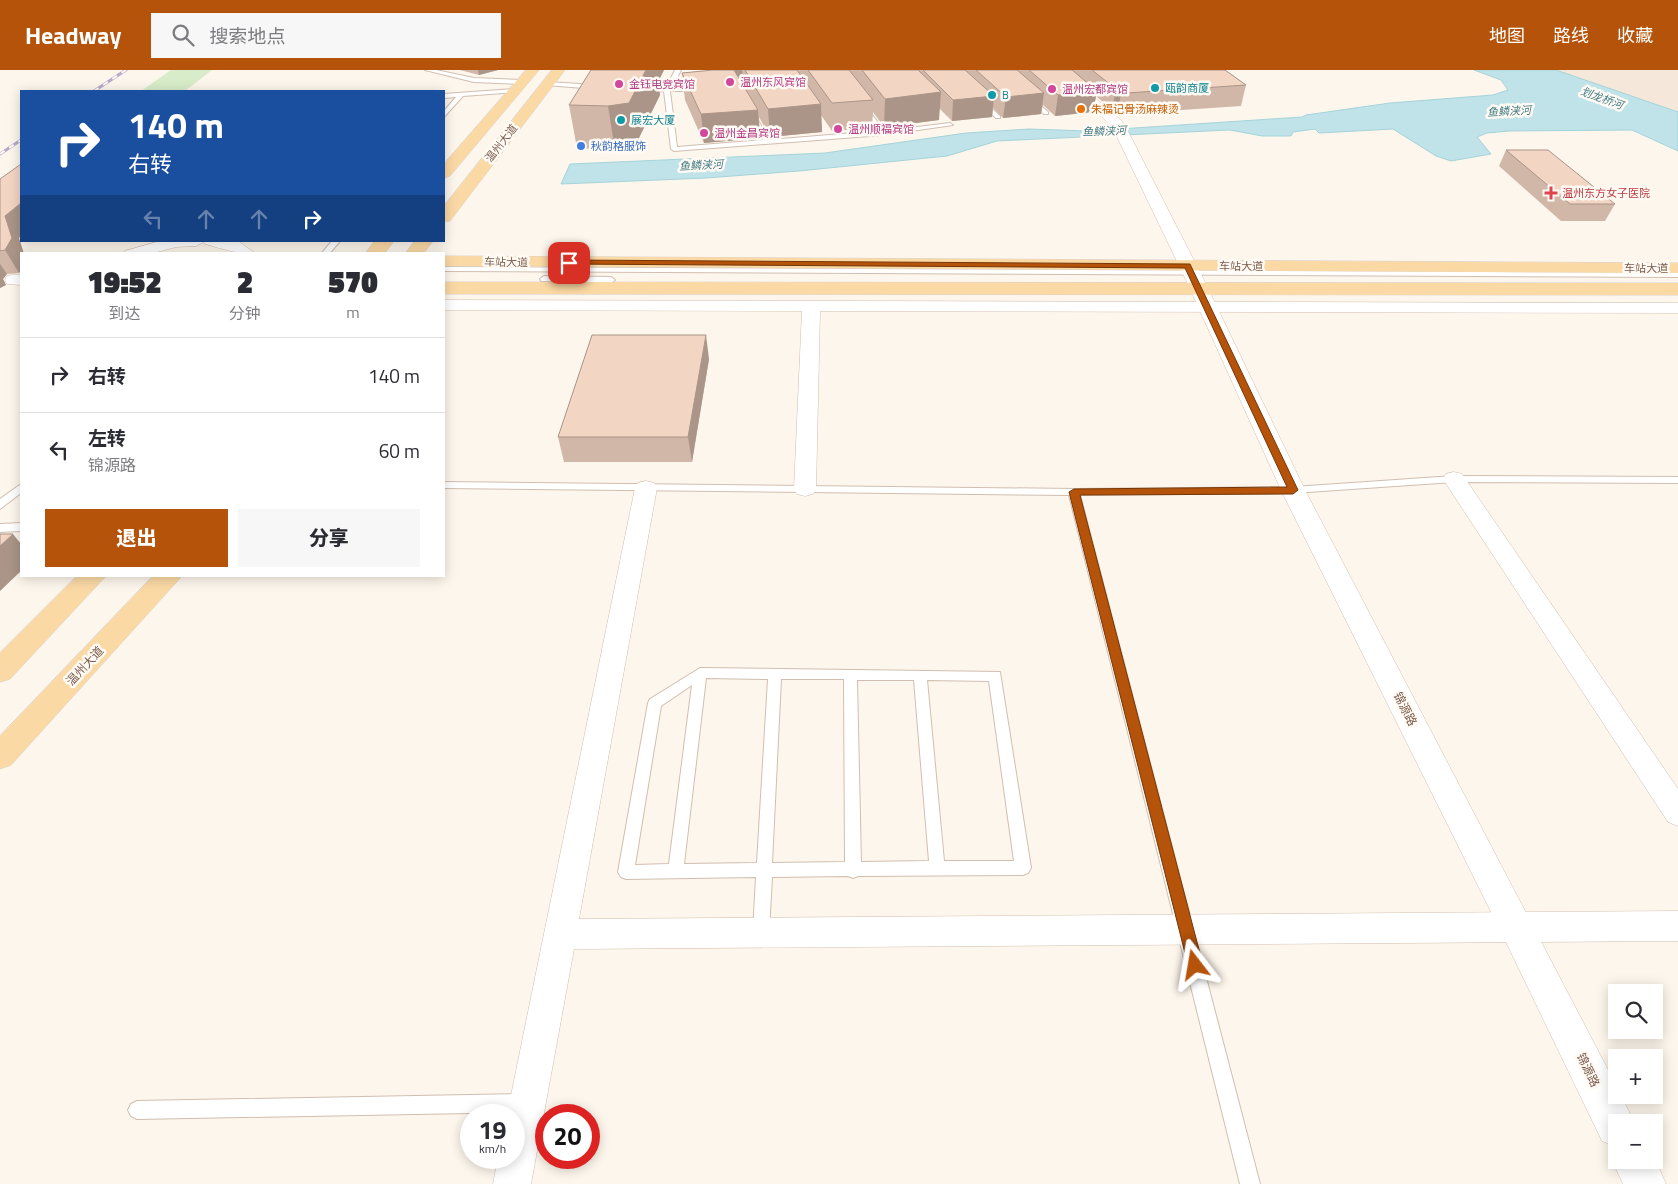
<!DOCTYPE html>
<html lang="zh">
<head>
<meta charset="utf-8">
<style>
  :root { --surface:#fff; --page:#f7f7f7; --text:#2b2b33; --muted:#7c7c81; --line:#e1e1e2; --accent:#b45309 }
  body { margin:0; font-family:"Titillium Web","Noto Sans SC",sans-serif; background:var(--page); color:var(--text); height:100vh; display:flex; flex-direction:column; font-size:19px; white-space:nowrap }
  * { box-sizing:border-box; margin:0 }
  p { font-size:16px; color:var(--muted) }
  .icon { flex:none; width:28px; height:28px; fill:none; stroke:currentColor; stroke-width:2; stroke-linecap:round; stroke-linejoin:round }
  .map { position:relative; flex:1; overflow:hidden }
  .details { position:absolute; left:20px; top:182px; width:425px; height:325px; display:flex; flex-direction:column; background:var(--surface); border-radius:0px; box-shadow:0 2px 12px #0003 }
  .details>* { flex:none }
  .banner { position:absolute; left:20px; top:20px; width:425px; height:152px; border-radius:0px; box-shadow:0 2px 12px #0003; background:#1a4fa0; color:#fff; overflow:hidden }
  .buttons { position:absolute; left:1608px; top:914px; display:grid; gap:10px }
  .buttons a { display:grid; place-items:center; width:55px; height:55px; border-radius:0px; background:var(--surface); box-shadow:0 2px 12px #0003; font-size:25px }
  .speed { position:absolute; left:460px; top:1034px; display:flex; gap:10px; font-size:25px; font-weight:700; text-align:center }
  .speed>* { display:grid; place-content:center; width:65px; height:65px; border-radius:50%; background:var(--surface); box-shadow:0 2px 12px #0003; line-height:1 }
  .speed small { font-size:12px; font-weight:400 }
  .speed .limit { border:8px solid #d22; background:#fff; color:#111 }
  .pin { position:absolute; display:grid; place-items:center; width:42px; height:42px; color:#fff; margin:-21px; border-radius:10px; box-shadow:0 2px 8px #0006 }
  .me { position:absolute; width:55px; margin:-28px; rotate:346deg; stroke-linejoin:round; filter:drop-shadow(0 0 4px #0008) }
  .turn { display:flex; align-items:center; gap:18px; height:105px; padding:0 25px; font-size:22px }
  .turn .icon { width:65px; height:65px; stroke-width:2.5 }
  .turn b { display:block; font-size:35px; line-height:42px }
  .lanes { display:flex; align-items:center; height:48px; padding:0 25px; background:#0003; justify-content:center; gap:25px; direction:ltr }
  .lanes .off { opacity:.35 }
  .eta { display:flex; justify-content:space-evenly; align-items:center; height:85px; text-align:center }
  .eta b { font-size:30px; font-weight:800; line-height:35px }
  .button { display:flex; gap:10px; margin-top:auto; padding:10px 25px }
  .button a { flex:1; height:58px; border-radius:0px; background:var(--accent); color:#fff; font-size:20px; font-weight:800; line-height:58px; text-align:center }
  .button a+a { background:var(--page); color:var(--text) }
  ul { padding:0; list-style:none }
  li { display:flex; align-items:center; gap:15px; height:75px; padding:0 25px; border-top:1px solid var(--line) }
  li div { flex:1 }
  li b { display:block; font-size:19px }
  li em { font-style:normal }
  header { display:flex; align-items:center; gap:30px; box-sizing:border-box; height:70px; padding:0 25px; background:var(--accent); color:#fff }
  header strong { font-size:24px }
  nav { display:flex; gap:28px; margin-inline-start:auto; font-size:18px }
  .search { width:350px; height:45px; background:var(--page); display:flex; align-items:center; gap:12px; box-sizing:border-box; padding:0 18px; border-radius:0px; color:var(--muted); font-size:19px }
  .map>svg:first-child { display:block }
  .residential { fill:#f5e8da }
  .green { fill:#d8ecc9 }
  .water { fill:#bfe3e8; stroke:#a5d3da }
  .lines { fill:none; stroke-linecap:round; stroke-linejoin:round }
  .lane-casing { stroke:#d1beb0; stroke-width:2 }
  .street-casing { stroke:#d1beb0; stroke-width:1 }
  .secondary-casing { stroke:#d6c0b0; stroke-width:1 }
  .primary-casing { stroke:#dad1cd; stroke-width:1 }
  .lane { fill:#fff; fill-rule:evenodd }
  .street { fill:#fff; fill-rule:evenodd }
  .secondary { fill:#fff; fill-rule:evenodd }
  .primary { fill:#fbd9a5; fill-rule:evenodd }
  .rail-casing { stroke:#b9a8c9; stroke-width:3 }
  .rail { stroke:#fffaf3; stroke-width:2; stroke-dasharray:5.5; stroke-linecap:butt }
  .wall { fill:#d1b7a8 }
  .shaded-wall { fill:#aa9588 }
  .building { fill:#f3d5c3; stroke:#aa9588 }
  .route { fill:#b45309; stroke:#753606 }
  .hotel-dot { fill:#d1479c; stroke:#fffaf3; stroke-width:2 }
  .culture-dot { fill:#0f9aa8; stroke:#fffaf3; stroke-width:2 }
  .food-dot { fill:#e8710a; stroke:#fffaf3; stroke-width:2 }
  .shop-dot { fill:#3f7fe0; stroke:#fffaf3; stroke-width:2 }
  .health-dot { fill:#e0444e; stroke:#fffaf3; stroke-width:2 }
  .labels { text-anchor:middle; stroke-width:5; stroke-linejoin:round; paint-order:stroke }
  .far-hotel-label { font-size:11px; fill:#b23c85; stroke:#fffaf3; text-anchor:start }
  .far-culture-label { font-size:11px; fill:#0d838f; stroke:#fffaf3; text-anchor:start }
  .far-water-label { font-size:11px; font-style:italic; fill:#437c86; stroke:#fffaf3 }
  .far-food-label { font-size:11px; fill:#c56008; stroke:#fffaf3; text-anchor:start }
  .far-street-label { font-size:11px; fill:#7a5c4d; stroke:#fffaf3 }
  .far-shop-label { font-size:11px; fill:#366cbe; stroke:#fffaf3; text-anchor:start }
  .far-health-label { font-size:11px; fill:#be3a42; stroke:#fffaf3; text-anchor:start }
  .street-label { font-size:12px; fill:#7a5c4d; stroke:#fffaf3 }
</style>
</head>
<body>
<header>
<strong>Headway</strong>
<div class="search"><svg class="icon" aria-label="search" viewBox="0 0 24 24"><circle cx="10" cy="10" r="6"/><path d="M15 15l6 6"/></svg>搜索地点</div>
<nav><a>地图</a><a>路线</a><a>收藏</a></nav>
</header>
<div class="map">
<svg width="1678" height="1114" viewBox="0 0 1678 1114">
  <rect width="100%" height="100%" fill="#fdf6ec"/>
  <path class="residential" d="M1499 0H1678V71Z"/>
  <path class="green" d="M171 0H212L185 21H141Z"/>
  <path class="water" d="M1474 0H1556L1678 42V81L1632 60 1509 61 1487 63 1477 67 1491 84 1451 91 1436 86 1393 59 1319 63 1315 59 1293 62 1291 66H1262L1230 60 997 71 947 86 799 101 706 108 561 114 570 94 825 83 966 63 1029 59 1088 61 1302 47 1306 45 1390 33 1493 25 1508 20 1501 10Z"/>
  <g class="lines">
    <g class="lane-casing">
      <path id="lane" d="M425 0H436L474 8 523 10 526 12 523 14 474 12Z
        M675 0H681L672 18 699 17 702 19 699 21H670L677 77 763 70 748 43 751 41 754 43 769 70 878 61 860 36 863 34 885 61 950 53 953 55 883 65 674 81 671 79 664 21 644 22 641 20 666 18Z
        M547 12 597 15 600 17 597 19 545 15Z
        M514 19 516 22 463 26 444 47V41L456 27 444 28V24Z
        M1027 27H1031L1048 42V44H1044L1027 29Z
        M978 30H982L1000 46V48H996L978 32Z
        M332 171H340L329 184H321Z
        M444 197 1678 203V207L444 201Z
        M544 206 611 207 615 210 611 213 541 211 540 209Z
        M1454 406 1678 407V413L1454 412 1293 423 1080 425 1260 1114H1240L1069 425 444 418V412L1074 419 1293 417Z
        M21 414V423L0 439V429Z
        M21 453V461L0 462V454Z
        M700 598 1000 602 1031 798 1028 803 1023 805 858 806 853 808 848 806 772 807 769 862 767 867 761 870 755 867 753 862 756 807 626 809 621 807 618 802 648 633 650 629ZM706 608 768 609 757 793 684 794ZM781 609H844L845 792 772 793ZM857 610H914L929 791 861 792ZM927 610 989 611 1014 791H944ZM692 615 669 794 635 795 661 636Z
        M524 1024 530 1027 533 1033 530 1039 524 1042 137 1049 131 1046 128 1040 131 1034 137 1031Z"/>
    </g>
    <g class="street-casing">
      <path id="street" d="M1049 0H1062L1122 51 1131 67 1129 70H1119L1112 56Z
        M160 171H238L256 184C238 184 223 179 205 174L204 172 196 176 176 177 150 184H123L125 181Z
        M13 205H21V215L7 214 5 210 7 206Z
        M444 230 1678 233V243L820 241 816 419 813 424 805 426 797 424 794 419 802 241 444 240Z
        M1454 402 1462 404 1678 719V756L1668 752 1443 409 1446 404Z
        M646 411 654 413 657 418 579 849 1678 841V871L574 879 531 1114H493L498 1088H514V1045H507L635 418 638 413Z"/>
    </g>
    <g class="secondary-casing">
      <path id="secondary" d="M1124 63 1131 67 1204 210 1305 420 1616 1015V1025H1621L1634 1052H1616V1077L1602 1071 1504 868 1281 420 1186 210 1117 67Z
        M1616 1080V1090H1654V1087L1666 1114H1623L1612 1090Z"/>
    </g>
    <g class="primary-casing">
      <path id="primary" d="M526 0H539L450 106 444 108V94Z
        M552 0H565L450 151 444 152V136Z
        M375 171H394L384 184H365Z
        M415 171H433L423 184H405Z
        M444 186 1678 193V203L444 196Z
        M444 212 1678 213V225L444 224Z
        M77 506H106L10 609 0 612V583Z
        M153 506H182L11 695 0 699V666Z"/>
    </g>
    <use href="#lane" class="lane"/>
    <use href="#street" class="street"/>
    <use href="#secondary" class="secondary"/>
    <use href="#primary" class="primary"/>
    <g class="rail-casing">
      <path id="rail" d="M94 21 126 0
        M0 84 21 70"/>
    </g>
    <use href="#rail" class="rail"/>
  </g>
  <path class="wall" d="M460 0H498L479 5Z
    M591 0H664L658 12 660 25 635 76 615 80 577 78 569 35Z
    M713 0H1225L1246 15 1241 36 1123 44 1118 39 1112 40 1096 26 1093 42 1055 46 1043 35 1041 44 1003 48 993 38 992 47 952 51 939 38V50L884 57 873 42 872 58 832 61 821 45 822 62 770 67 759 47 760 68 704 73 685 30 682 3Z
    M1506 80 1615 134 1605 151H1561L1499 96Z
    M0 109 24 184H21V200L19 203 7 204 3 209 6 215 0 218Z
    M709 289 692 392H564L558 367Z"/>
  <path class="shaded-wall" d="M478 0H498L479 5Z
    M646 0H664L658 12 660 25 635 76 615 80 608 36Z
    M730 0H742L743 13 731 14Z
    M1116 19H1122L1118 39 1112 40Z
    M1097 21 1093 42 1055 46 1058 25Z
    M941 22 939 50 884 57 885 29Z
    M1044 23 1041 44 1003 48 1006 27Z
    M994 26 992 47 952 51 953 30Z
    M821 34 822 62 770 67 768 39Z
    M758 40 760 68 704 73 701 44Z
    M21 133V166L19 168 24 184H21V200L19 203 5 180V146Z
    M0 194 7 204 3 209 6 215 0 218Z
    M706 265 709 289 692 392 688 367Z
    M13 464 21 474V501L0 521V476Z"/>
  <path class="building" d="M591 0H646L629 33 608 36 569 35Z
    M713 0H734L758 40 701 44 682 3Z
    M745 0H797L821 34 768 39Z
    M808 0H849L873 30 832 33Z
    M862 0H918L941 22 885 29Z
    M923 0H965L994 26 953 30Z
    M976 0H1017L1044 23 1006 27Z
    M1029 0H1072L1097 21 1058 25Z
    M1092 0H1225L1246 15 1127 23 1122 19H1116Z
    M1506 80H1548L1615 134H1570Z
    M21 94V133L5 146 12 168 5 180 0 181V109Z
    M592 265H706L688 367H558Z
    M0 464H13L0 476Z"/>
  <path class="route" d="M569 190 1190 194 1298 420 1293 424 1080 425 1203 895 1201 900 1195 902 1190 900 1188 895 1069 422 1074 419 1287 417 1185 198 566 194V191Z"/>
  <g class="hotel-dot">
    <circle cx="730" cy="12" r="5"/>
    <circle cx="619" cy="14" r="5"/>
    <circle cx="1052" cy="19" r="5"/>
    <circle cx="838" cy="59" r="5"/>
    <circle cx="704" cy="63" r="5"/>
  </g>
  <g class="culture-dot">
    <circle cx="1155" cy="18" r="5"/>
    <circle cx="992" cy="25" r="5"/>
    <circle cx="621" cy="50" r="5"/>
  </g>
  <circle class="food-dot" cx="1081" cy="39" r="5"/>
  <circle class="shop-dot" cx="581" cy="76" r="5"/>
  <path class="health-dot" d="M1548.5 115.5h5v5h5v5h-5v5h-5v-5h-5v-5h5z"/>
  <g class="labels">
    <g class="far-hotel-label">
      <text x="740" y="16">温州东风宾馆</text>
      <text x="629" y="18">金钰电竞宾馆</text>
      <text x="1062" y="23">温州宏都宾馆</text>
      <text x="848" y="63">温州顺福宾馆</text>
      <text x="714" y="67">温州金昌宾馆</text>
    </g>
    <g class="far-culture-label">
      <text x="1165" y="22">瓯韵商厦</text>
      <text x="1002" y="29">B</text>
      <text x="631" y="54">展宏大厦</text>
    </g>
    <g class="far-water-label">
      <text transform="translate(1602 28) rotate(20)" y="4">划龙桥河</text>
      <text transform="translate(1509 41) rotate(-3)" y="4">鱼鳞浃河</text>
      <text transform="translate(1104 61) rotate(-2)" y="4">鱼鳞浃河</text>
      <text transform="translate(701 95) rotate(-3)" y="4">鱼鳞浃河</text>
    </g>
    <g class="far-food-label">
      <text x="1091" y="43">朱福记骨汤麻辣烫</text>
    </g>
    <g class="far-street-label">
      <text transform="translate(501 73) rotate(-52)" y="4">温州大道</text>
      <text transform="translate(506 192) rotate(1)" y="4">车站大道</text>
      <text x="1241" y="200">车站大道</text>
      <text x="1646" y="202">车站大道</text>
    </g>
    <g class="far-shop-label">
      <text x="591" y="80">秋韵格服饰</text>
    </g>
    <g class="far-health-label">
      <text x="1562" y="127">温州东方女子医院</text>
    </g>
    <g class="street-label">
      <text transform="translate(85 596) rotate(-47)" y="4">温州大道</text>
      <text transform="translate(1405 639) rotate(63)" y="4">锦源路</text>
      <text transform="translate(1588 1000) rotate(64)" y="4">锦源路</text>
    </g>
  </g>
</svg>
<div class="buttons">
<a><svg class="icon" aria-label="search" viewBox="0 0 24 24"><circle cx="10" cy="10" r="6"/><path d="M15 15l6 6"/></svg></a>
<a>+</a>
<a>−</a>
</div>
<div class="speed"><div>19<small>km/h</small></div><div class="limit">20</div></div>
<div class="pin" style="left:569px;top:193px;background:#d93025"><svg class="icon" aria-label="arrive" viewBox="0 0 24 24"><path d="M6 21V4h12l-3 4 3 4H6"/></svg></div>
<svg class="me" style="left:1195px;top:895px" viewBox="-20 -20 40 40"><path d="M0-17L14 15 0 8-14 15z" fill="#b45309" stroke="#fff" stroke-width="4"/></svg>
<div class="banner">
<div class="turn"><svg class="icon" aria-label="right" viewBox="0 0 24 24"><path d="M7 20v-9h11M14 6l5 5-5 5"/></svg><div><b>140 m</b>右转</div></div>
<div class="lanes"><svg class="icon off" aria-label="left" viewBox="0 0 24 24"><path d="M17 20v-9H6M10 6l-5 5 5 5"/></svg><svg class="icon off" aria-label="ahead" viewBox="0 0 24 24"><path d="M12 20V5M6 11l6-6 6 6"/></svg><svg class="icon off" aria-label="ahead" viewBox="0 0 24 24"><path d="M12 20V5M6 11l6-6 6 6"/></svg><svg class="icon" aria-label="right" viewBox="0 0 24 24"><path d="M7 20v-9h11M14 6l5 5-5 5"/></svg></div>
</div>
<section class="details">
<div class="eta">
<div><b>19:52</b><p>到达</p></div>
<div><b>2</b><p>分钟</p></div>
<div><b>570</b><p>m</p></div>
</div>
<ul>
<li><svg class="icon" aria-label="right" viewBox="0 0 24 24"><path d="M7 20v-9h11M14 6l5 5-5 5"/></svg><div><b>右转</b></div><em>140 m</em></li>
<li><svg class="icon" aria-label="left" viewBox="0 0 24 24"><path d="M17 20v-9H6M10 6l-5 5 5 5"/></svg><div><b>左转</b><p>锦源路</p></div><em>60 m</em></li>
</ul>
<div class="button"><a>退出</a><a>分享</a></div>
</section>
</div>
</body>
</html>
